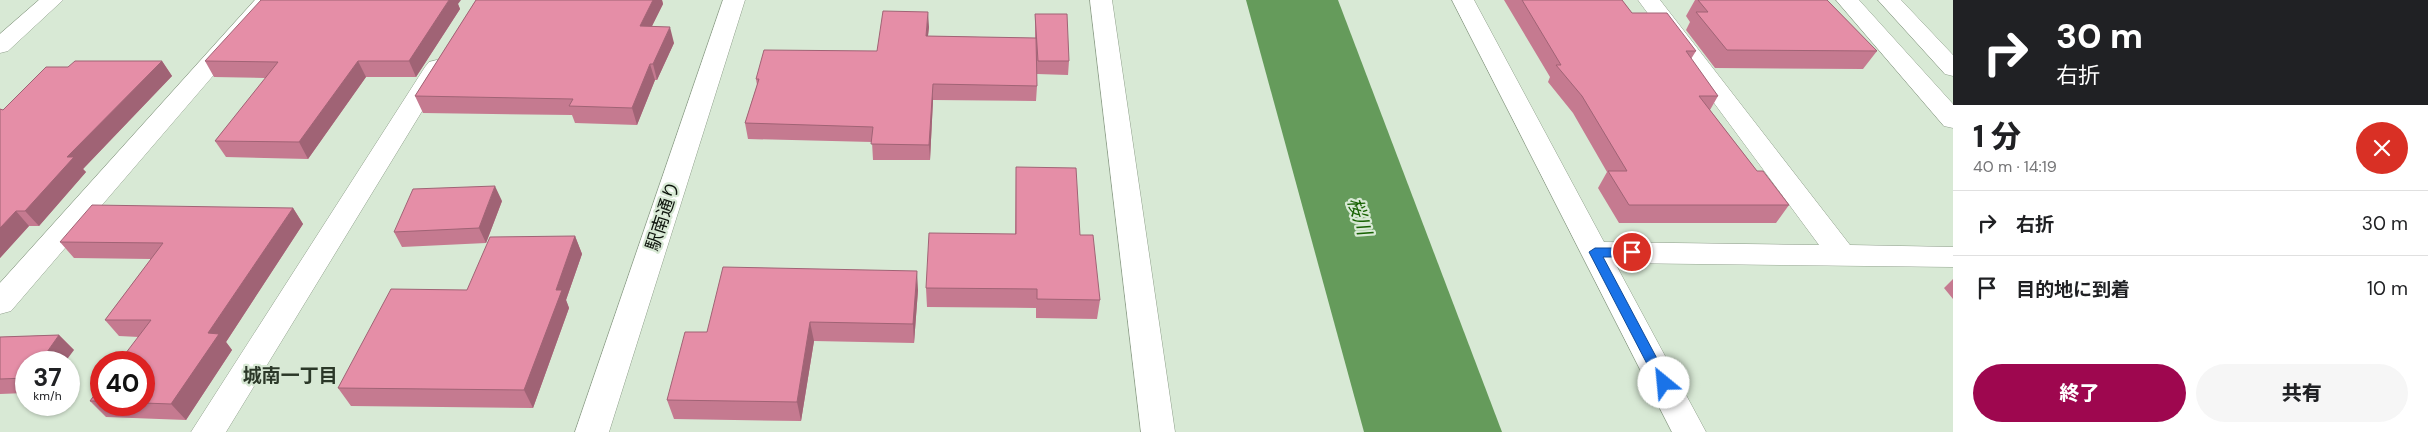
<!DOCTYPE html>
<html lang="ja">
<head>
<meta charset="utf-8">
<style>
  :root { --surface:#fff; --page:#f6f6f6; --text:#202124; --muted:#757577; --line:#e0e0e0; --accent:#9e074f }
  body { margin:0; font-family:"DM Sans","Noto Sans JP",sans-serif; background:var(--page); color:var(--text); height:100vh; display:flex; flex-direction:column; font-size:19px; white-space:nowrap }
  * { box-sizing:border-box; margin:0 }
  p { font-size:16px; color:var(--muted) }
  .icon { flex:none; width:28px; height:28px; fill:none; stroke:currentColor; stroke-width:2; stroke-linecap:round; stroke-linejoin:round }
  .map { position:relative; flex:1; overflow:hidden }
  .panel { display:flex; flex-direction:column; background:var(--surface); width:475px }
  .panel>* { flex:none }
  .top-card { background:#202124; color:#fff; overflow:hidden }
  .speed { position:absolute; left:15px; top:351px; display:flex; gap:10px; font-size:25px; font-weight:700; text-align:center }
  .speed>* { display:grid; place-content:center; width:65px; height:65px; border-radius:50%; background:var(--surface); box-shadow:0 1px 4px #0004; line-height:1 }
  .speed small { font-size:12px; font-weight:400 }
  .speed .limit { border:8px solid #d22; background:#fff; color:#111 }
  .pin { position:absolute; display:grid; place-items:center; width:42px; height:42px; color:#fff; margin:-21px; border:2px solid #fff; border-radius:50%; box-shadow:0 1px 5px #0007 }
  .me { position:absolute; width:55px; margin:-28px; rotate:332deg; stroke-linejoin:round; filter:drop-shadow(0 0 4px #0008) }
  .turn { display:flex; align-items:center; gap:18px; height:105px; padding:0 20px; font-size:22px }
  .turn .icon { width:65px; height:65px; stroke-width:2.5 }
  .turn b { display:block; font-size:35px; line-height:42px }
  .round { display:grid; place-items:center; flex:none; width:52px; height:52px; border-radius:26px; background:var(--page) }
  .headline { display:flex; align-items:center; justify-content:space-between; height:85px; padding:0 20px }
  h1 { font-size:30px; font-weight:800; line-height:38px }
  .action { display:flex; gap:10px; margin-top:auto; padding:10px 20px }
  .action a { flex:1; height:58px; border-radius:30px; background:var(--accent); color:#fff; font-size:20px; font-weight:800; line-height:58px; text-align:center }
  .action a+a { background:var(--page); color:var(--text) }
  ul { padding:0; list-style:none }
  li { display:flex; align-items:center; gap:15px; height:65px; padding:0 20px; border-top:1px solid var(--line) }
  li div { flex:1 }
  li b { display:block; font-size:19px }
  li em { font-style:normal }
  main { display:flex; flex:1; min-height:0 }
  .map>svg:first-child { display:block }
  .water { fill:#659b5b }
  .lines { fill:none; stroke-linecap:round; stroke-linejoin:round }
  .minor-casing { stroke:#8f9f8b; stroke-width:1 }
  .minor { fill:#fff; fill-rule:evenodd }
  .wall { fill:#c57a90 }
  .shaded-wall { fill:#a06375 }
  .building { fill:#e58ea7; stroke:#a06375 }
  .route { fill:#1a73e8; stroke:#114b97 }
  .labels { text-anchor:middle; stroke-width:4.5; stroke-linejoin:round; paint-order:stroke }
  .street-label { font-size:18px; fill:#0e140d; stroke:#d8e9d5 }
  .water-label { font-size:19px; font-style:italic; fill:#186203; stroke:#d8e9d5 }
  .neighbourhood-label { font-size:19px; font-weight:bold; fill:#2b3828; stroke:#d8e9d5 }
</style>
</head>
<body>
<main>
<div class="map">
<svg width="1953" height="432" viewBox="0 0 1953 432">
  <rect width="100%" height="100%" fill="#d8e9d5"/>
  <path class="water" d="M1246 0H1338L1502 432H1364Z"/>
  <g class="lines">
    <g class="minor-casing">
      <path id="minor" d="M39 0H63L8 51 0 53V34Z
        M255 0H278L11 311 0 314V283Z
        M723 0H745L609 432H575Z
        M1090 0H1112L1175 432H1141Z
        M1452 0H1474L1604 242 1819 245 1638 0H1660L1850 245 1953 247V267L1615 263 1706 432H1672Z
        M1836 0H1859L1953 104V128L1944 126Z
        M1878 0H1901L1953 55V76L1945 74Z
        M437 60 445 62 449 67 226 432H191L425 67 429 62Z"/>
    </g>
    <use href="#minor" class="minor"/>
  </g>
  <path class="wall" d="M476 0H662L663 4 652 26 674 43 657 80H655L637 125 575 123 572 115 423 113 415 96Z
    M1504 0H1622L1632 13 1696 51 1691 59 1718 96 1710 110 1757 171 1789 205 1776 223H1619L1598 188 1607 172 1573 113 1548 82 1550 77Z
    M1695 0H1827L1877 51 1863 69 1715 68 1686 30 1690 22 1686 16Z
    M458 4 460 9 416 77H366L308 159 226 157 215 141 266 78 214 77 205 61Z
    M1035 14 1069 61 1068 75 1037 74 1036 56 1037 86 1036 101 933 100 930 160H873L872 142 748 139 745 123 757 85 756 79 877 51 929 27 928 36 1035 38Z
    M162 61 172 76 83 169 86 172 39 226H29L0 258V109L3 110Z
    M1016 167 1080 235 1100 300 1097 319 1036 318V308L927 307 926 288 1015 234Z
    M502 201 486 243 402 247 394 232Z
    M293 208 303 224 226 342 232 350 186 420 106 417 90 401 101 386V405H144V362L139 337 119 336 105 320 151 259 74 258 60 242Z
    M575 236 582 254 566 300 569 308 533 408 351 406 338 388 467 290Z
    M1953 279V299L1944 288Z
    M918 290 914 343 814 341 801 421 674 419 667 400 707 332Z
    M59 335 74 350 26 362V393L0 394V337Z"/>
  <path class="shaded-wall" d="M449 0H461L458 4 460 9 416 77 409 61Z
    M653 0H662L663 4 644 42 640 26Z
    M928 12 929 27 926 51V36Z
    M670 27 674 43 657 80 653 64Z
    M162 61 172 76 83 169 86 172 39 226 25 211 67 157Z
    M358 61 366 77 308 159 299 142Z
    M650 64 655 80 637 125 632 108Z
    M933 84V100L930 160 929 145Z
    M495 186 502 201 486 243 479 228Z
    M293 208 303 224 226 342 232 350 186 420 171 404 208 333Z
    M16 211 29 226 0 258V228Z
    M575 236 582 254 566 300 569 308 533 408 524 390 556 290Z
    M917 271 918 290 914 343 913 324Z
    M810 322 814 341 801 421 797 402Z
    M59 335 74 350 65 362H40Z"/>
  <path class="building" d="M261 0H449L409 61H358L299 142 215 141 278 62 205 61Z
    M476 0H653L640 26 670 27 653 64H650L632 108 569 106 573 99 415 96Z
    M1522 0H1622L1632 13H1667L1696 51H1686L1718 96H1699L1757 171H1763L1789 205H1629L1608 171H1627L1582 96 1556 65H1561Z
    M1698 0H1827L1877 51 1727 50 1696 12H1708Z
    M883 11 928 12 926 36 1036 38 1037 86 933 84 929 145 871 144 873 127 745 123 759 79H756L764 50 877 51Z
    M1035 14H1067L1069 61H1038Z
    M75 61H162L67 157H74L25 211H16L0 228V109L3 110 46 67H68Z
    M1016 167 1076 168 1080 235H1093L1100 300 1037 299V289L926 288 929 233 1016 234Z
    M495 186 479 228 394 232 413 189Z
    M92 205 293 208 208 333 219 334 171 404 144 403V362H119L151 320H105L163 243 60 242Z
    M575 236 556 290H562L524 390 338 388 391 289 467 290 490 237Z
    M723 267 917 271 913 324 810 322 797 402 667 400 685 332H707Z
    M59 335 40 362H26V378L0 379V337Z
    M101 386V401H90Z"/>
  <path class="route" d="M1595 248H1632L1638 252 1632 257H1603L1670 383 1668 387H1659L1589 252Z"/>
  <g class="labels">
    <g class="street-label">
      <text transform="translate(663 216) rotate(-72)" y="6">駅南通り</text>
    </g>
    <g class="water-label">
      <text transform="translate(1360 216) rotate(72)" y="7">桜川</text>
    </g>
    <g class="neighbourhood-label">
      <text x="290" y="382">城南一丁目</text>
    </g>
  </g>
</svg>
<div class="speed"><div>37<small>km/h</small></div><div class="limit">40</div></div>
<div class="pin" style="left:1632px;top:252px;background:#d93025"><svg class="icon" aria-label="arrive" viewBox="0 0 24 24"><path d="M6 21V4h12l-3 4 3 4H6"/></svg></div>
<svg class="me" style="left:1664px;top:383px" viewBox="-20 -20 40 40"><circle r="19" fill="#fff"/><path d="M0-13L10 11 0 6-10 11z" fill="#1a73e8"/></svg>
</div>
<section class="panel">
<div class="top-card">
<div class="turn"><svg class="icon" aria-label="right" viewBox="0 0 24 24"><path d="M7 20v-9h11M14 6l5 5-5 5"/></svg><div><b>30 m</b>右折</div></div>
</div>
<div class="headline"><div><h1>1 分</h1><p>40 m · 14:19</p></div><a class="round" style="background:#d93025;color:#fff"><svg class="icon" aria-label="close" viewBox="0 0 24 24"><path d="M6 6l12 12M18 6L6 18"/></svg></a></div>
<ul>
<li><svg class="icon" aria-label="right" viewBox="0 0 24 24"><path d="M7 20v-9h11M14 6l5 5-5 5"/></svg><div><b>右折</b></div><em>30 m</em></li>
<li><svg class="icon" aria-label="arrive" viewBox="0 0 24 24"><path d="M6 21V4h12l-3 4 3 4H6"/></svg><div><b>目的地に到着</b></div><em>10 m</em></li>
</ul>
<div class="action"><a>終了</a><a>共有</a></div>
</section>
</main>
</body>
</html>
